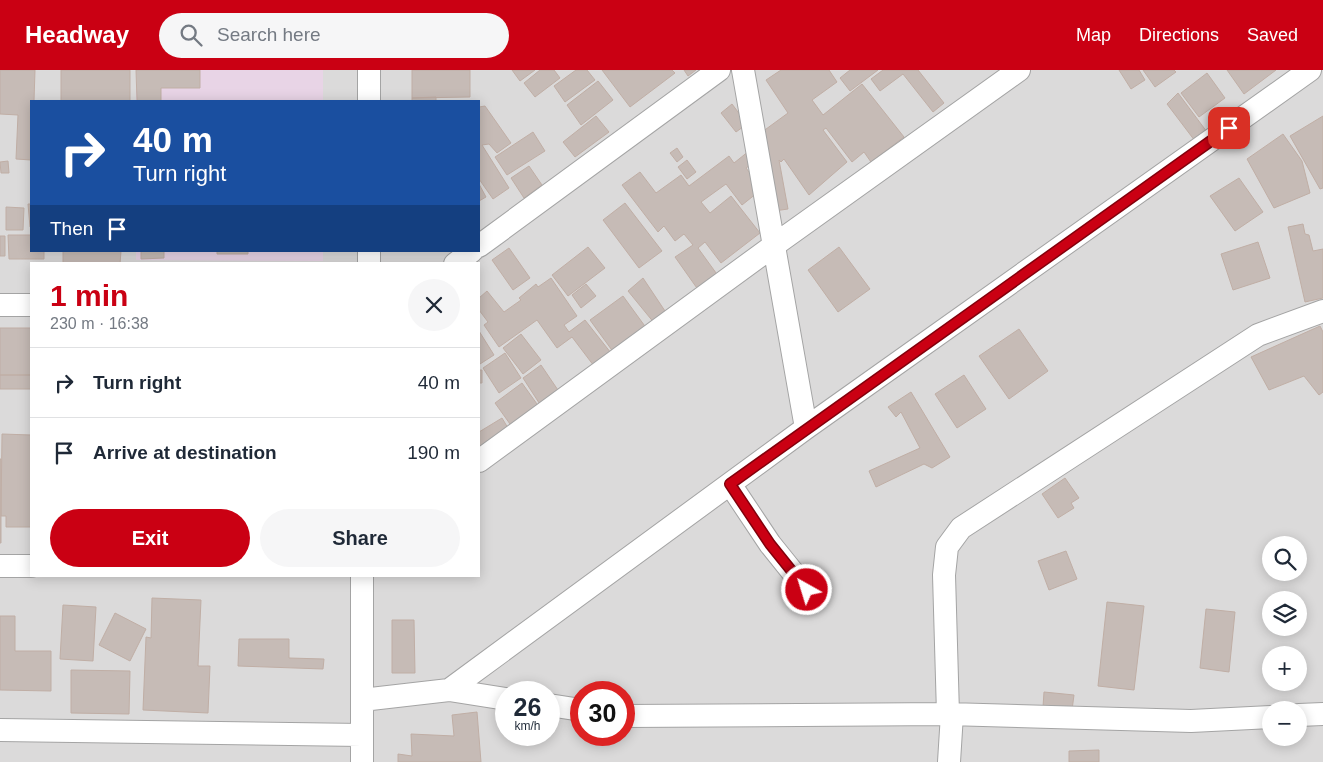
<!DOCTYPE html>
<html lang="en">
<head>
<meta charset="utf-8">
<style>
  :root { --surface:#fff; --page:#f6f6f7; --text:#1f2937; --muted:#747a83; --line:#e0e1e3; --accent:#ca0013 }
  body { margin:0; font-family:Arial,sans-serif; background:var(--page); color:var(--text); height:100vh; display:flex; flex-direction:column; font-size:19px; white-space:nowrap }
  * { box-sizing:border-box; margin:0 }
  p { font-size:16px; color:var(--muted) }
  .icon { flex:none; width:28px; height:28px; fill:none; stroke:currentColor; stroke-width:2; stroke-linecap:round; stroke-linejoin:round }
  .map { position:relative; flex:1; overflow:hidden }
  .details { position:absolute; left:30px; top:192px; width:450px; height:315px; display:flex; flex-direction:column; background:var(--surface); border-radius:0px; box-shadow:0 2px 12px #0003 }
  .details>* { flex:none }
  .top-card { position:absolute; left:30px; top:30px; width:450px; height:152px; border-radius:0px; box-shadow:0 2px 12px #0003; background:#1a4fa0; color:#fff; overflow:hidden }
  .buttons { position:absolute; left:1262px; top:466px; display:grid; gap:10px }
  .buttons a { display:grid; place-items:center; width:45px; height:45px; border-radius:50%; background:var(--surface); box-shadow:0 2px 12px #0003; font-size:25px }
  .speed { position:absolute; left:495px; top:611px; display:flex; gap:10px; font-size:25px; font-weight:700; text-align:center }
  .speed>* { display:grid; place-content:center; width:65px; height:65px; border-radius:50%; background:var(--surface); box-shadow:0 2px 12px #0003; line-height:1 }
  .speed small { font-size:12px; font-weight:400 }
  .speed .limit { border:8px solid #d22; background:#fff; color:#111 }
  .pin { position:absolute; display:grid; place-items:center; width:42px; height:42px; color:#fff; margin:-21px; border-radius:10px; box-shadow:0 2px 8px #0006 }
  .me { position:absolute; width:55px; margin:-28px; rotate:321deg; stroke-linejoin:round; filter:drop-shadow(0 0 4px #0008) }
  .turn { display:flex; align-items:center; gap:18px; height:105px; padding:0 20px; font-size:22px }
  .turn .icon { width:65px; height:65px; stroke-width:2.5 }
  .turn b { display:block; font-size:35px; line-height:42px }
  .then { display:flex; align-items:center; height:48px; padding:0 20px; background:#0003; gap:10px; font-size:19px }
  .round { display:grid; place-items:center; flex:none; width:52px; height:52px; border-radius:26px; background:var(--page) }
  .overview { display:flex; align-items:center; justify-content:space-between; height:85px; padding:0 20px }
  h1 { font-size:30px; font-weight:700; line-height:38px; color:var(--accent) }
  .cta { display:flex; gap:10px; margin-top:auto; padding:10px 20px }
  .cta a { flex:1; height:58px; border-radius:30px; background:var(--accent); color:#fff; font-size:20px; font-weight:700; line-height:58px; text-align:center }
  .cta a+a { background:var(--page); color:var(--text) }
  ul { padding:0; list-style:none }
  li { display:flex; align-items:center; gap:15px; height:70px; padding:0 20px; border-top:1px solid var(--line) }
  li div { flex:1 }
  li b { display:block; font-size:19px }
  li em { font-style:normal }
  header { display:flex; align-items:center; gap:30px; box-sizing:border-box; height:70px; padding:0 25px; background:var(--accent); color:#fff }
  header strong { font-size:24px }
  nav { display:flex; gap:28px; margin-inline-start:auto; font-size:18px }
  .search { width:350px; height:45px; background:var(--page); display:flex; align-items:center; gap:12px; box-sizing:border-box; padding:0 18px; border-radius:28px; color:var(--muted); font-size:19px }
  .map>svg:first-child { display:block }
  .residential { fill:#dbdada; fill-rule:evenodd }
  .industrial { fill:#e8d4e6 }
  .building { fill:#c6bbb6; stroke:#c0aea5 }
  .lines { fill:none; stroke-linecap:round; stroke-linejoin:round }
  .street-casing { stroke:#a4a4a4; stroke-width:24 }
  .street { stroke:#fff; stroke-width:22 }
  .route-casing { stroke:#83000c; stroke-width:12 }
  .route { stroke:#ca0013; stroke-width:9 }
</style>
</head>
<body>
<header>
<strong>Headway</strong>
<div class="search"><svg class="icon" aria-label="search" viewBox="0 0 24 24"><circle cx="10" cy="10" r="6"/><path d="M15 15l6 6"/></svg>Search here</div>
<nav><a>Map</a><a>Directions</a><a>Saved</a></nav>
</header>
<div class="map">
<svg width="1323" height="692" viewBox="0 0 1323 692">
  <rect width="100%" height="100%" fill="#eee9e3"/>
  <path class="residential" d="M0 0H1323V692H0ZM31 31H479V181H31ZM31 194H479V506H31ZM1271 475H1299V502H1271ZM1271 530H1299V558H1271ZM1271 585H1299V612H1271ZM506 622H549V665H506ZM581 622H624V665H581ZM1271 640H1299V668H1271Z"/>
  <path class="industrial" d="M136 0H323V31H136Z
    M136 181H323V191L136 190Z"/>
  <path class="building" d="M0 0H35L34 31H31V90L16 89 18 45 0 44Z
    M61 0H130V31H61Z
    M136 0H200V18H161V31H137Z
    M412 0H470V27L412 28Z
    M512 0H535L520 11Z
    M540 0H554L560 8 535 27 524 13Z
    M576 0H587L595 10 565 32 554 16Z
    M602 0H672L675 3 630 37Z
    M684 0H696L688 6Z
    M781 0H829L837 12 812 30 823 45 862 14 904 67 871 92 864 82 852 92 826 58 823 60 847 92 809 125 784 89 781 92 779 90 788 139 774 141 762 62 788 43 766 10Z
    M850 0H878L850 21 840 8Z
    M883 0H918L944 33 933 42 903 4 880 21 871 9Z
    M1119 0H1139L1145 10 1131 19Z
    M1143 0H1174L1176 2 1155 17Z
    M1227 0H1276L1244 24Z
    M1207 3 1225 28 1199 47 1181 23Z
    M598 11 613 30 581 55 567 35Z
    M1178 23 1207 62 1195 71 1167 34Z
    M436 27V31H412V28Z
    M732 34 747 54 736 62 721 43Z
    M485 36 511 73 497 83 489 74 482 75 509 118 493 129 479 109V37Z
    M596 46 609 62 575 87 563 72Z
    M1323 46V118L1320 119 1290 66Z
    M533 62 545 81 507 105 495 87Z
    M1283 64 1302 91 1310 123 1274 138 1247 89Z
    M677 78 683 87 677 92 670 83Z
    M749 81 756 91 746 98 762 119 742 135 726 114 701 132 710 143 731 126 760 163 721 193 705 172 698 178 719 207 699 221 675 187 693 175 684 164 675 171 664 156 658 162 622 115 640 102 656 123 681 105 689 116 729 86 734 93Z
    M687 90 696 102 687 109 678 97Z
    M8 91 9 103H1L0 92Z
    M529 96 542 115 524 128 511 108Z
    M1239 108 1263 142 1235 161 1210 126Z
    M479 114 486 127 479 131Z
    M625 133 662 181 639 198 603 150Z
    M28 134H31V157H30Z
    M6 137 24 138 23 160H6Z
    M1303 154 1305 164 1309 165 1313 181 1323 179V228L1305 232 1288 157Z
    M8 165H31V181H44V189H9Z
    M0 166H5V186H0Z
    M1258 172 1270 208 1233 220 1221 184Z
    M588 177 605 198 568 226 552 205Z
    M839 177 870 219 838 242 808 200Z
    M509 178 530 208 513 220 492 190Z
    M63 181H121L120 194H63Z
    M141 181H164V188L141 189Z
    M217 181H248V184H217Z
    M551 208 577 246 564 255 569 262 585 250 611 283 594 296 572 267 557 278 537 250 499 277 484 255 488 252 479 240V228L487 221 504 242 521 230 519 228 536 214 538 217Z
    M643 208 667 244 655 254 628 221Z
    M586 214 596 226 581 238 572 225Z
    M623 226 647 259 614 283 590 250Z
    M1320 256 1323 262V322L1319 325 1304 306 1269 320 1251 287Z
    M0 258H31V305H0Z
    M1019 259 1048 301 1009 329 979 286Z
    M479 261 494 285 480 294 479 292Z
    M521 264 541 290 523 304 503 278Z
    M505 283 521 308 499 323 483 298Z
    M541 295 562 326 543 339 523 308Z
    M479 300H482V313H479Z
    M0 305H31V319H0Z
    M964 305 986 339 957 358 935 324Z
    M522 313 542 341 515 361 495 333Z
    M911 322 950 387 932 398 924 394 876 417 869 401 920 378 901 342 896 347 888 337Z
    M502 348 511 363 479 381V362Z
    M2 364 31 365V457H6V446H1Z
    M0 389H1V473H0Z
    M1065 408 1079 428 1071 433 1074 438 1058 448 1042 424Z
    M1066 481 1077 509 1049 520 1038 491Z
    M152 528 201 530 198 596H210L208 643 143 640 146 567 151 568Z
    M1107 532 1144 536 1134 620 1098 616Z
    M63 535 96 537 93 591 60 589Z
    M1206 539 1235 542 1229 602 1200 598Z
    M115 543 146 559 130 591 99 575Z
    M0 546H15V581H51V621L0 620Z
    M392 550H414L415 603H392Z
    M239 569H289V588L324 589 323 599 238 596Z
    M71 600 130 601 129 644 71 643Z
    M1044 622 1074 625 1072 640 1043 637Z
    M477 642 481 692H398V684L412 686 411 664 454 666 452 645Z
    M1099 680V692H1069V681Z"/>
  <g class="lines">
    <g class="street-casing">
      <path id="street" d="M369 0V31
        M743 0 806 358
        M479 176 719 0
        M369 181V194
        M455 194 472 181
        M0 235H31
        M479 391 773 176 1019 0
        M730 414 770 474 807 520
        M0 496H31
        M362 506V692
        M449 620 506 629
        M362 630 449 620 806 358 1310 0
        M549 635 581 640
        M948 644 944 505 947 477 961 458 1258 265 1323 241
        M1299 645 1323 644
        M624 646 948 644 1191 651 1271 647
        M0 660 362 665
        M949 692 952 644"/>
    </g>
    <use href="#street" class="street"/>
  </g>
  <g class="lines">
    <g class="route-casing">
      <path id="route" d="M807 520 770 474 730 414 1229 58"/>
    </g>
    <use href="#route" class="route"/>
  </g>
</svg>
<div class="buttons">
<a><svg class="icon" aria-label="search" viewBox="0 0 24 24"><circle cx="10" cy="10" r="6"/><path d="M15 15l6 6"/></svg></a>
<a><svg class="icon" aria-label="layers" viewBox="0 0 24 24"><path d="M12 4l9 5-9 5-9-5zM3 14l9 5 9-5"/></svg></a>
<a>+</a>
<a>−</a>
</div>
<div class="speed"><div>26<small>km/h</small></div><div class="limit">30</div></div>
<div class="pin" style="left:1229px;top:58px;background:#d93025"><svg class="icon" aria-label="arrive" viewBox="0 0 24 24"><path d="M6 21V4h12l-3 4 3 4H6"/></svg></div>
<svg class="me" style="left:807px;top:520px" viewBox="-20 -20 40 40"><circle r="17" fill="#ca0013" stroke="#fff" stroke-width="3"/><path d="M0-11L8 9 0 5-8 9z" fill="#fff"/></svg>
<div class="top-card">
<div class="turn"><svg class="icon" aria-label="right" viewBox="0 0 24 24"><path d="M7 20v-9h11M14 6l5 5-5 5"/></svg><div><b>40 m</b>Turn right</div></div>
<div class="then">Then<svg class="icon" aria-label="arrive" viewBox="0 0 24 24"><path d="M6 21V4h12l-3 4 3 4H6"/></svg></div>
</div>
<section class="details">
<div class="overview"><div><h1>1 min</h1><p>230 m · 16:38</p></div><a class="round"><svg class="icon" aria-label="close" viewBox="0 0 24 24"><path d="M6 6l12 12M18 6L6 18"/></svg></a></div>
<ul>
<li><svg class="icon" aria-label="right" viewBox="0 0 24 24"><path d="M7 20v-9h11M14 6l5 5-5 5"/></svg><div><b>Turn right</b></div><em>40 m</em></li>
<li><svg class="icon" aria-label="arrive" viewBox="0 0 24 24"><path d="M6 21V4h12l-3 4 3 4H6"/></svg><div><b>Arrive at destination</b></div><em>190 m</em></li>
</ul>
<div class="cta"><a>Exit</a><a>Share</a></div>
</section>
</div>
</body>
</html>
